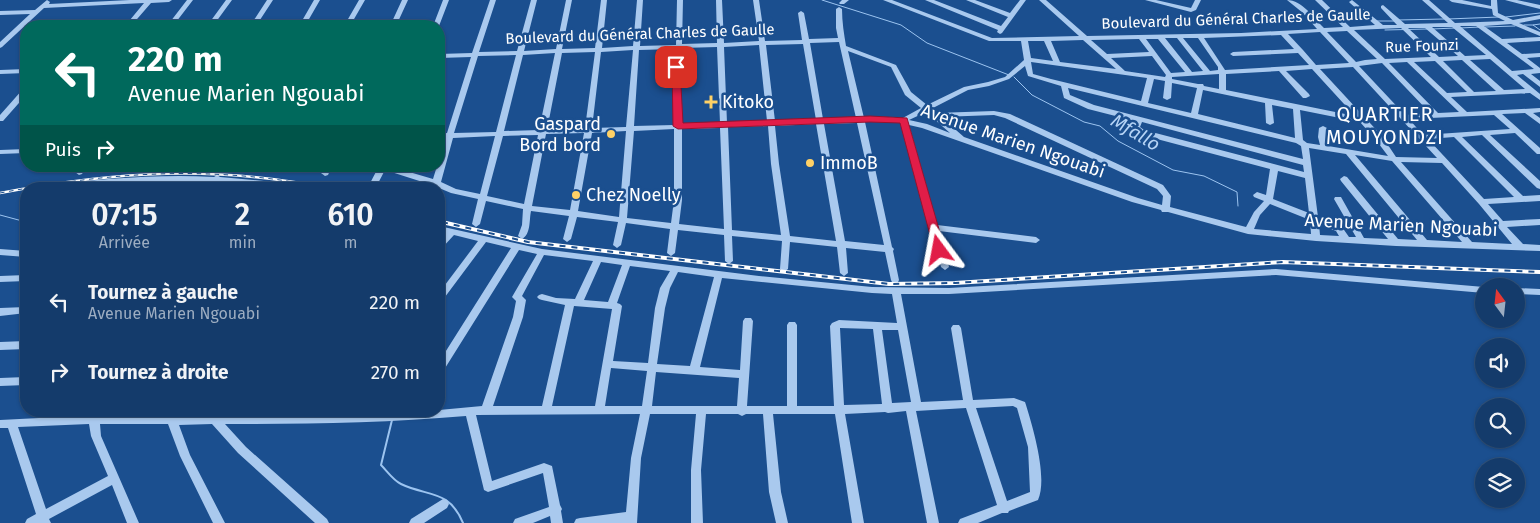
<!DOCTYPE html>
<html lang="fr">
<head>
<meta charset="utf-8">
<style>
  :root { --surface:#143b6b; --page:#214673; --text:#f1f3f6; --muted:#9dadc1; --line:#33557e }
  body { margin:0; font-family:"Fira Sans",sans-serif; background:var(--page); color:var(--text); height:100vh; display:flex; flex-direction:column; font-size:19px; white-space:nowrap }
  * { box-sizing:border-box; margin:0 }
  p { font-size:16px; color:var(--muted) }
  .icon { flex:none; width:28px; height:28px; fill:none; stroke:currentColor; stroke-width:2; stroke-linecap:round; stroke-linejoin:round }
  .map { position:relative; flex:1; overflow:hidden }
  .details { position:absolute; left:20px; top:182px; width:425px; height:235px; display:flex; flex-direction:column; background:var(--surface); border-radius:20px; box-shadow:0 1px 4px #0004,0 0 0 1px var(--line) }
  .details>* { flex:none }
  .guide { position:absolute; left:20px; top:20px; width:425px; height:152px; border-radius:20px; box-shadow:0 1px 4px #0004,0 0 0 1px var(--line); background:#00695c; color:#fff; overflow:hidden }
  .needle { width:32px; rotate:345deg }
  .controls { position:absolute; left:1475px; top:278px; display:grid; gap:10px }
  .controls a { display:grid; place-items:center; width:50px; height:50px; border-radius:50%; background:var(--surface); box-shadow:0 1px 4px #0004,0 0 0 1px var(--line); font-size:25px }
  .pin { position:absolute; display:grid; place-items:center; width:42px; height:42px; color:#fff; margin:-21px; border-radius:10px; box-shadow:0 2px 8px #0006 }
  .me { position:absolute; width:55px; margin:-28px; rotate:347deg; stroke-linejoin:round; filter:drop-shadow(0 0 4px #0008) }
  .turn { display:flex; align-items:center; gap:18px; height:105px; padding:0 25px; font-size:22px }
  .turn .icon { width:65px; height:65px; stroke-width:2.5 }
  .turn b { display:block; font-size:35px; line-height:42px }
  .then { display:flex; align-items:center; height:48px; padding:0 25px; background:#0003; gap:10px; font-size:19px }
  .eta { display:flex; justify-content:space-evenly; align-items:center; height:85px; text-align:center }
  .eta b { font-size:30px; font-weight:600; line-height:35px }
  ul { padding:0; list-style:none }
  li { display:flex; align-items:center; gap:15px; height:70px; padding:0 25px }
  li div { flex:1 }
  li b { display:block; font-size:19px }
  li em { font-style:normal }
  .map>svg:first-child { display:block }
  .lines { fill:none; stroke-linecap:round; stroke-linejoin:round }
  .stream-far1 { stroke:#9cc4f0; stroke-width:1 }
  .stream { stroke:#9cc4f0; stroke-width:2 }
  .minor { fill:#a9c9ee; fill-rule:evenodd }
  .rail-far1-casing { stroke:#fff; stroke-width:2.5 }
  .rail-casing { stroke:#fff; stroke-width:4 }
  .rail-far1 { stroke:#1b4f8f; stroke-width:1; stroke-dasharray:4.5; stroke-linecap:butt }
  .rail { stroke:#1b4f8f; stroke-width:2; stroke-dasharray:6; stroke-linecap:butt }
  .route { fill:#e11d48; stroke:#92132f }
  .poi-dot { fill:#ffd166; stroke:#1b4f8f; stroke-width:2 }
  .labels { text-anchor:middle; stroke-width:5; stroke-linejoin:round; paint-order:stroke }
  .far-street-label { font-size:15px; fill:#fff; stroke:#1b4f8f }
  .poi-label { font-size:18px; fill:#fff; stroke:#1b4f8f; text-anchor:start }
  .street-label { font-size:18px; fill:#fff; stroke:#1b4f8f }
  .water-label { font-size:19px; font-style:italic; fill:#b5d3f5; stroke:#1b4f8f }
  .quarter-label { font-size:20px; letter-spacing:1px; fill:#fff; stroke:#1b4f8f }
</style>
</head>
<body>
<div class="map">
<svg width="1540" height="523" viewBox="0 0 1540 523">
  <rect width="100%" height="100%" fill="#1b4f8f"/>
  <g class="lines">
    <path class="stream-far1" d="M822 0 901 25 927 43 1009 75
      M1506 17 1540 13
      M1448 19 1499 17
      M1398 20 1444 19
      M1376 21H1394
      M1540 24 1533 25 1540 30
      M1524 25H1533
      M1485 27 1515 26
      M1460 28 1480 27
      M1432 29 1455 28
      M1385 30 1427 29
      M1014 77 1032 95 1084 122 1100 126 1118 141 1173 170 1204 176 1237 192 1238 206
      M0 215 26 222"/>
    <path class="stream" d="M392 420 381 465C387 471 393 480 401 484 428 497 449 489 463 523"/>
    <path class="minor" d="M47 0 50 2 49 4 130 0H172L169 2 151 3 131 26H125L144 3 44 8 2 47 0 48V42L30 14 0 15V11L35 10Z
      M187 0H193L173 26H167Z
      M226 0H232L213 26H207Z
      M267 0H273L256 26H250Z
      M314 0H320L305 26H299Z
      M359 0H365L350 26H344Z
      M402 0H408L396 26H390Z
      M443 0H449L439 26H433Z
      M490 0H496L479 52 517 51 531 0H537L524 51 556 49 566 0H572L562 49 595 48 601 0H607L602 48 633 46 637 0H643L640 46 676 45 677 0H683L682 44 717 43 716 0H722L724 43 759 41 753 0H759L765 41 802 40 798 13 801 11 804 13 809 39 838 38 836 28V9L839 7 842 9C842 22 844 34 846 46L896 65 911 92 927 105 964 87 988 82 1005 77 1024 60 1021 41H989L883 0H892L992 38 1079 36 1039 0H1046L1087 36 1241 33 1317 29 1303 13 1287 0C1302 0 1314 18 1324 28L1343 27 1315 0H1322L1350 27 1375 25 1350 3 1349 2 1352 0 1383 25H1397L1381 8V6L1383 5 1405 24 1448 23 1422 0H1429L1455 23 1505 21 1493 15 1492 9 1452 2 1449 0H1462L1491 6V0H1497L1498 13 1513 20 1540 15V19L1519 23 1540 32V36L1511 24 1484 26 1502 39 1540 37V41L1507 43 1522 54 1540 53V57L1527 58 1540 68V73L1531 74 1540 81V87L1523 74 1517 75 1540 94V100L1530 93 1451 97 1467 112 1540 108V112L1533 113 1540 118V124L1525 113 1502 114 1540 148V154H1537L1515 133 1490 135 1540 181V189L1537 188 1482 135 1462 137 1523 196 1540 195V201L1488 204 1503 221 1540 219V225L1507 227 1523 244 1540 245V251L1396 246 1316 241 1248 234 1168 212H1162L1161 210 1132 202 922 128 909 125 937 225 1036 237 1040 240 1036 243 939 231 949 267 945 270 941 267 901 123 893 121 865 122 892 247 894 249 893 251 899 280 898 282H892L891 280 885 252 846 248 848 273 844 276 840 273 837 247 790 242 788 269 784 272 780 269 782 241 732 236 733 261 729 264 725 261 724 235 678 230 675 253 671 256 667 253 670 229 626 223 621 245 617 248 613 245 618 222 577 217 571 239 567 242 563 239 569 216 531 211C529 221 531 234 522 239L518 236 522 225 523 209 486 201 480 224 476 227 472 224 478 199 451 193 439 188 431 189 432 185 385 170 375 189H367L379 166H389L433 179 437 166H439V161L445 138H439V134L447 133 471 57 439 58V54L472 53ZM1460 26H1476L1534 69 1512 71ZM1432 27H1452L1486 55 1465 56ZM1401 28 1431 57 1385 59 1354 30ZM1408 28H1425L1458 56 1439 57ZM1347 31 1377 59 1365 60 1356 62 1327 32ZM1320 32 1349 63 1316 65 1303 50 1288 34ZM1281 35 1294 49 1233 52 1230 54 1233 56 1298 53 1309 65 1225 70 1204 38ZM1165 38H1177L1203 71 1192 72ZM1183 38H1198L1218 67V70L1210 71ZM1139 39 1149 52 1107 54 1091 40ZM1146 39H1158L1185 72 1171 73ZM1083 40 1116 69 1060 62 1051 41ZM1028 41H1044L1053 61 1031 58ZM839 42 856 118 823 119 810 43ZM803 44 816 120 775 121 766 45ZM759 45 767 121 727 123 724 47ZM717 47 720 123 682 125 678 80 682 48ZM675 49 672 80 674 125 634 126 639 50ZM633 50 626 127 592 128 601 52ZM848 51 891 67 905 95 921 108 901 119 893 117 864 118ZM595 52 585 128 547 130 562 53ZM555 53 539 130 504 131 523 55ZM516 55 496 132 454 133 478 56ZM1152 56 1166 75 1165 77 1125 71 1111 58ZM1490 59 1525 89 1504 90 1470 60ZM1462 60 1496 91 1474 92 1443 61ZM1435 61 1467 92 1447 93 1414 62ZM1031 62 1147 78 1141 101 1051 79 1033 74ZM1407 62 1459 112 1438 113 1389 63ZM1382 63 1430 113 1405 115 1359 66ZM1025 66 1028 76 1061 86 1064 98 1088 109 1135 121 1132 127 1138 134 1270 169 1266 195 1257 192 1253 195 1254 197 1264 201 1254 212 1246 227 1170 207 1171 196 1163 185 1010 114 994 111 936 113 931 109 968 90 989 86 1009 79ZM1353 67 1437 158 1396 157 1382 136 1320 69ZM1312 69 1355 116 1226 90V74L1279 71 1303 98H1306L1310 96 1309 94 1286 71ZM1219 74V89L1204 86 1203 84H1198L1172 79V77ZM1154 79 1165 81 1163 98 1167 100 1171 98 1172 83 1197 88 1191 113 1148 103ZM1068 88 1296 143 1301 146 1303 159 1094 105 1070 95ZM1203 90 1265 103 1266 123 1270 125 1274 123 1272 105 1293 109 1295 138 1198 114ZM1300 110 1360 122 1376 140 1388 156 1328 146 1326 137 1327 128 1323 126 1319 128 1318 137 1320 145 1307 143 1303 140ZM926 112 950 133 927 124 909 120ZM994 115 1005 118 1157 189 1163 196 1162 205 1138 198 964 137 941 117ZM1494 115 1510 129 1423 135 1409 119ZM1142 122 1303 165 1304 172 1144 130 1140 127ZM857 123 884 245 845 241 824 124ZM816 124 836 241 790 236 779 164 775 126ZM768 126 771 164 781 235 732 230 728 127ZM720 128 724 229 679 224 682 200V129ZM674 129V200L671 223 627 218 634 131ZM626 131 619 217 578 211 592 133ZM584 133 570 210 532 206 546 134ZM538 135 524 204 487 196 503 136ZM495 136 480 194 456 189 441 182 453 138ZM1454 137 1514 197 1484 199 1428 139ZM1309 148 1346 154 1417 240 1398 239 1347 177 1344 176 1340 179 1341 181 1388 239 1364 238 1341 197H1335L1334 199 1356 237H1349L1342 227 1318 217ZM1355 155 1392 161 1462 242 1427 240ZM1401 162 1442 163 1479 204 1512 244 1472 242ZM1278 171 1305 178 1309 213 1273 199ZM1270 204 1310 220 1311 234 1254 229 1260 215ZM1319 224 1336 231 1339 236 1320 235Z
      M842 0H849L844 4H840L839 3Z
      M925 0H934L1001 26 1008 17 966 0H975L1010 13 1020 0H1026L1002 33 1000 34 997 32 998 30Z
      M1145 0H1156L1191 8 1195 0H1201L1196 10 1191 12Z
      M1505 0H1517L1540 5V9Z
      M26 69V73L0 74V70Z
      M23 89H26V95L3 121H0V115Z
      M26 149V153L0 154V150Z
      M79 166H87L82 174 79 175 75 172Z
      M270 166H278V168L274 171 271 170Z
      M324 166H332L328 175 325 176 321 173Z
      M217 175 220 177 264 181 295 186 299 189H278L218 182 211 189H202L209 182C152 179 96 189 40 189L44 186C100 179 157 174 214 177Z
      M439 226 542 249 759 276 872 287 949 288 1276 269 1484 287V293L1276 275 949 294H901L921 402 963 400 951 328 953 325H959L961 328 973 400 1014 398 1025 402 1026 405C1033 428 1048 478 1038 500L1009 511 1008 513H1002L978 523H958L960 519 997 505 966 408 916 411 939 523H927L906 411 888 413 885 412 845 414 864 523H852L835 414H773L781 492 788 523H776L769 492 763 414H746L742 416 738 414H706L701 470 703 523H691V470L696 414H650L641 458 637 523H574L576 519 580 518 626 512 631 458 640 414 476 415 492 481 544 463 552 466 560 505 562 509 561 511 563 523H551L550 516 533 523H513L515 519 549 507 543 473 488 492 484 490 466 416C385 423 305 424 225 424L246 447 327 519 329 523H315L238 453 212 424 179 425 190 455 225 523H213L180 456 168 424H100L101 436 139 523H127L112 485 49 519 51 523H25L27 519 36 514 8 428H0V420L78 416H176L178 411H188L187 416H327L439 411V410L482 406 513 317 516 301 512 297 537 254 519 250 442 373 439 374V362L511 248 486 242 442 301 439 302V293L478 241 454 235 442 248 439 249V241L446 233 439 232ZM544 255 593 261 575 299 556 298 542 294 539 295 537 297 539 299 542 300 565 305 542 406H493L523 317 526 300 522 296ZM601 262 622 265 608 302 584 300ZM630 266 670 271 660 288 655 308 648 363 613 361 622 306 620 304 617 303ZM678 272 714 277 690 366 657 364 665 308 670 288ZM722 278 872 293 892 294 897 323 839 320 832 323 830 326 834 406H797V325L795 322H789L787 325V406H747L753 321 751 318H745L743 321 740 370 700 367ZM574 306 612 309 595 406H552ZM840 328 873 329 882 404 844 405ZM882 330H898L911 402 892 403ZM611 368 647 371 642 406H605ZM656 372 739 378 737 406H652ZM1013 406 1017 408 1028 447 1030 492 1007 501 976 408ZM89 424 91 436 108 476 46 509 18 427Z
      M0 249 26 251V257L0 255Z
      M26 275V281L0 282V276Z
      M1516 288 1540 289V295L1516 294Z
      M26 307V313L0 316V308Z
      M26 341V349L0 350V342Z
      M26 377V385L0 386V378Z
      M443 499 447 500 449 504 447 508 424 523H409L411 519Z"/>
    <g class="rail-far1-casing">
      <path id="rail-far1" d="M0 193C117 171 216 165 333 189
        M439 221 447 223"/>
    </g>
    <g class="rail-casing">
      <path id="rail" d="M442 222 528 242 889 284 955 283 1283 262 1540 272"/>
    </g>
    <use href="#rail-far1" class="rail-far1"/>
    <use href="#rail" class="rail"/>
  </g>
  <path class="route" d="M672 65 680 67 683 123 870 116 907 118 945 250 943 253H935L934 250 900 123 870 122 678 129 673 126Z"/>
  <g class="poi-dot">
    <path d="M708.5 94.5h5v5h5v5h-5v5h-5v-5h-5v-5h5z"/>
    <circle cx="611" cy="134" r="5"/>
    <circle cx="810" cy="163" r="5"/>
    <circle cx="576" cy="195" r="5"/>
  </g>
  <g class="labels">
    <g class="far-street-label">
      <text transform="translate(1236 19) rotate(-2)" y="5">Boulevard du Général Charles de Gaulle</text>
      <text transform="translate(640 34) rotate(-2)" y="5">Boulevard du Général Charles de Gaulle</text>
      <text transform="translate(1422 46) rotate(-2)" y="5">Rue Founzi</text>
    </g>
    <g class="poi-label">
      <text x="722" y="108">Kitoko</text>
      <text x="601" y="130" text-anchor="end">Gaspard<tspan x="601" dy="21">Bord bord</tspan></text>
      <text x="820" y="169">ImmoB</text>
      <text x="586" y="201">Chez Noelly</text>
    </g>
    <g class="street-label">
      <text transform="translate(1013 141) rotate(19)" y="6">Avenue Marien Ngouabi</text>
      <text transform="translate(1401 225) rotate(3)" y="6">Avenue Marien Ngouabi</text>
    </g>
    <g class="water-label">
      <text transform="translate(1136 132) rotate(31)" y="7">Mfallo</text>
    </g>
    <g class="quarter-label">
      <text x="1385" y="121">QUARTIER<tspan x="1385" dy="23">MOUYONDZI</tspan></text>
    </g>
  </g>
</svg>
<div class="controls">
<a><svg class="needle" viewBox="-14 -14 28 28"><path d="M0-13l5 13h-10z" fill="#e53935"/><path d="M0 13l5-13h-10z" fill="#9dadc1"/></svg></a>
<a><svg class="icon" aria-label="sound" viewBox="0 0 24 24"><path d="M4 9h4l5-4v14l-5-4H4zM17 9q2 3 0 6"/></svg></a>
<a><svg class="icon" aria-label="search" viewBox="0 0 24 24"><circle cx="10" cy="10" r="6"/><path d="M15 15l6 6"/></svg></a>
<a><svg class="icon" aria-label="layers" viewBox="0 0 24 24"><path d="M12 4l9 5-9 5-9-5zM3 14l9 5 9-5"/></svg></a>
</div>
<div class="pin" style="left:676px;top:67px;background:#d93025"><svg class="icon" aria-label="arrive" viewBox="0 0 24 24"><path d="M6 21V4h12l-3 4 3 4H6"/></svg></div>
<svg class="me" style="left:939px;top:250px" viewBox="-20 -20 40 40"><path d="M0-17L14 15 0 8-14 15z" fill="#e11d48" stroke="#fff" stroke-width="4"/></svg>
<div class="guide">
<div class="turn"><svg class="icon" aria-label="left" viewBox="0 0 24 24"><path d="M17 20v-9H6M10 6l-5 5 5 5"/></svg><div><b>220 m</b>Avenue Marien Ngouabi</div></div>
<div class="then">Puis<svg class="icon" aria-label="right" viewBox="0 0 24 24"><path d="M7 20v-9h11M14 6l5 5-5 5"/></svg></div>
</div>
<section class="details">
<div class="eta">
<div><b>07:15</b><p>Arrivée</p></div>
<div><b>2</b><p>min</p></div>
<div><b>610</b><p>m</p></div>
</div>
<ul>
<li><svg class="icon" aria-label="left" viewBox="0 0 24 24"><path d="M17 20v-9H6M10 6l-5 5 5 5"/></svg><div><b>Tournez à gauche</b><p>Avenue Marien Ngouabi</p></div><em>220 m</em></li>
<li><svg class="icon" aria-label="right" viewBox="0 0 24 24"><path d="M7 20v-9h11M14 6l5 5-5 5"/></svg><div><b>Tournez à droite</b></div><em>270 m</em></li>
</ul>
</section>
</div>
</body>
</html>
